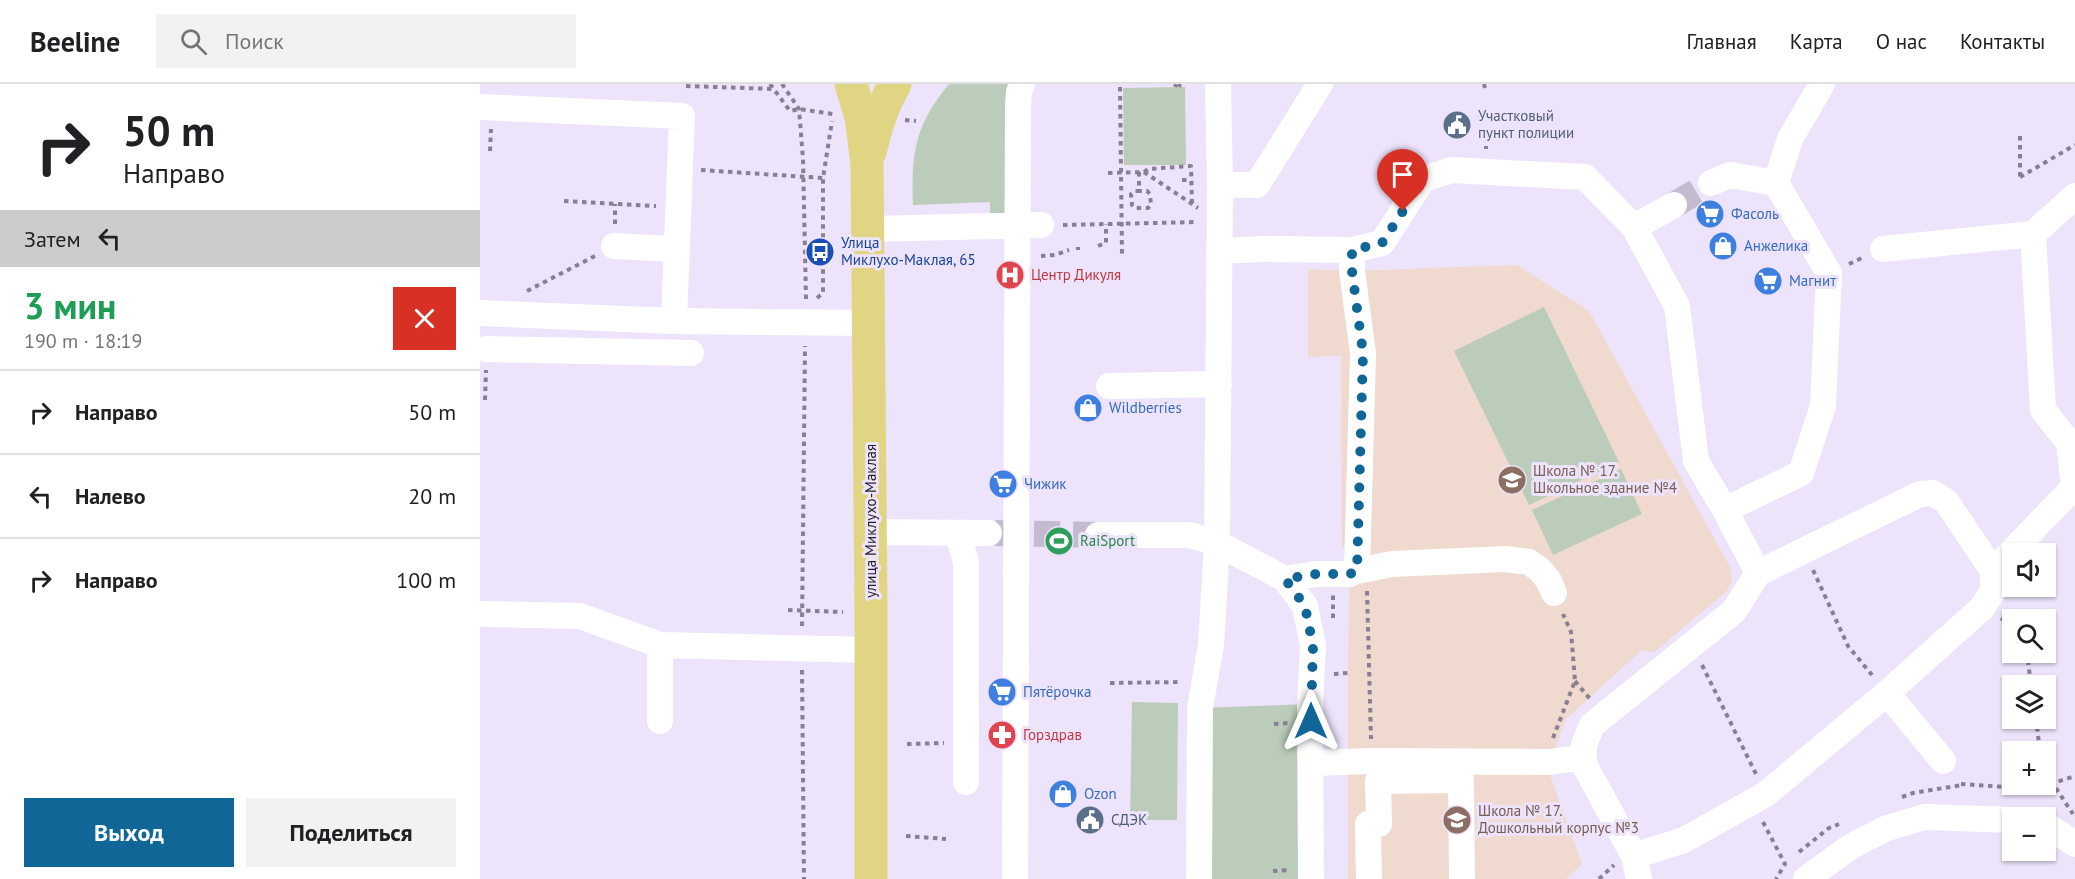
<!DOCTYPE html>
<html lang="ru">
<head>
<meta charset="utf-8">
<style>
  :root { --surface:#fff; --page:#f2f2f2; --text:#202124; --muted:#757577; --line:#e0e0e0; --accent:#106797 }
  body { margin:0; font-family:"PT Sans",sans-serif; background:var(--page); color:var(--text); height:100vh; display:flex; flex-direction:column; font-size:22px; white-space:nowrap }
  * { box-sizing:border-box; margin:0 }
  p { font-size:20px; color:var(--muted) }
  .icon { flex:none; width:33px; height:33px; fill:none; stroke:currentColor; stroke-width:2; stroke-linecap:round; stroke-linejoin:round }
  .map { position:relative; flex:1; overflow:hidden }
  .panel { display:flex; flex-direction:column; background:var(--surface); width:480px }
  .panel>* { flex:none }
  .top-card { background:#fff; color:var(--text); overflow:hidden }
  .fabs { position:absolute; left:1522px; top:459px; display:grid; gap:12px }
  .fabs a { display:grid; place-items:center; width:54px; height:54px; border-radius:0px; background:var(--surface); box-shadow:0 2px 4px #0004; font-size:30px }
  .pin { position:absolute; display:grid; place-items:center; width:51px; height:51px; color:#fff; margin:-62px -26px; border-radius:50% 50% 50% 0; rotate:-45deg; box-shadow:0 0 6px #0007 }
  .pin .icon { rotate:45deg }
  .me { position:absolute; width:66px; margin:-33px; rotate:0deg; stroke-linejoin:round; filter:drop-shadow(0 0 4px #0008) }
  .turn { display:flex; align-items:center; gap:21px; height:126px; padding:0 24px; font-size:27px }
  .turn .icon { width:78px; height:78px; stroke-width:2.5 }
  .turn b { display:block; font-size:42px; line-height:51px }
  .then { display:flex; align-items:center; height:57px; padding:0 24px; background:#0003; gap:12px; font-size:22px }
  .round { display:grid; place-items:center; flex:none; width:63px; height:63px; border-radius:0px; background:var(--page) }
  .overview { display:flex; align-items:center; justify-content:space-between; height:102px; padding:0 24px }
  h1 { font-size:36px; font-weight:800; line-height:45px; color:#1e9e55 }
  .action { display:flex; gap:12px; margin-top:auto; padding:12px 24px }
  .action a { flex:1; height:69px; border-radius:0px; background:var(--accent); color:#fff; font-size:24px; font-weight:800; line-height:69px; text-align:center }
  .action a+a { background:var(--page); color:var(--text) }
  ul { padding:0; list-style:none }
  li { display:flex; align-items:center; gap:18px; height:84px; padding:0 24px; border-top:2px solid var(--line) }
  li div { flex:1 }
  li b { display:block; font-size:22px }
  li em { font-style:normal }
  header { display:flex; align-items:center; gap:36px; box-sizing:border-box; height:84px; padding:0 30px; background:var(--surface); border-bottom:2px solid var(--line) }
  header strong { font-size:28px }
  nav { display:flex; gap:33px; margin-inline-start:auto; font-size:21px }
  .search { width:420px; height:54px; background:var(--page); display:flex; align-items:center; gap:15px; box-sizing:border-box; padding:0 21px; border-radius:0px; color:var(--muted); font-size:22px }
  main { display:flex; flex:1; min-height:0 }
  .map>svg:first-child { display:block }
  .education { fill:#f0d9ce }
  .green { fill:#bbcdba }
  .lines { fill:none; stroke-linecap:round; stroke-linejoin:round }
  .minor-tunnel { stroke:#c4bbd1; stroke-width:26; stroke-dasharray:26 13; stroke-linecap:butt }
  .path { stroke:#888092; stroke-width:4; stroke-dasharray:4.5 4.5; stroke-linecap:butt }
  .minor { stroke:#fff; stroke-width:26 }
  .major { stroke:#e0d582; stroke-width:33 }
  .route { stroke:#106797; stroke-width:10; stroke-dasharray:0 18 }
  .labels { text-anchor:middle; stroke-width:6; stroke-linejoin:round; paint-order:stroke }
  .service-label { font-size:15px; fill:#4e5e75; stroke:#ede3fb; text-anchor:start }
  .shop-label { font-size:15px; fill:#366cbe; stroke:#ede3fb; text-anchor:start }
  .transit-label { font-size:15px; fill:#164399; stroke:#ede3fb; text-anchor:start }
  .health-label { font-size:15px; fill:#be3a42; stroke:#ede3fb; text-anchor:start }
  .education-label { font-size:15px; fill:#785e54; stroke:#ede3fb; text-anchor:start }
  .street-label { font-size:15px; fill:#211c27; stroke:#ede3fb }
  .leisure-label { font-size:15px; fill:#27864d; stroke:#ede3fb; text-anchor:start }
</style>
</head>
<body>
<header>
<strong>Beeline</strong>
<div class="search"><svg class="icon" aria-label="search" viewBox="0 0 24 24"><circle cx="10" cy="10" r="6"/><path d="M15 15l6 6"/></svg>Поиск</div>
<nav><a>Главная</a><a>Карта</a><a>О нас</a><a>Контакты</a></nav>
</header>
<main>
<section class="panel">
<div class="top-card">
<div class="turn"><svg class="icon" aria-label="right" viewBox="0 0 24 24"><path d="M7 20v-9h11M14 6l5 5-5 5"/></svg><div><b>50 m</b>Направо</div></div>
<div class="then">Затем<svg class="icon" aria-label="left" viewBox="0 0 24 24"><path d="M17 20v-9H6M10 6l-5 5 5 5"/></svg></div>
</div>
<div class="overview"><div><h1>3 мин</h1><p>190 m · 18:19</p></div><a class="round" style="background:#d93025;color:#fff"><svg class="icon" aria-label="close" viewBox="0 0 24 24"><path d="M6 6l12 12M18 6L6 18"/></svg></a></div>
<ul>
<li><svg class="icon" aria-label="right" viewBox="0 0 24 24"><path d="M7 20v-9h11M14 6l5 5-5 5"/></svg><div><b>Направо</b></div><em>50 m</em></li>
<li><svg class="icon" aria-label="left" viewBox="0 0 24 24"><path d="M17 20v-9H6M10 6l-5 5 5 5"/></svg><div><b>Налево</b></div><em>20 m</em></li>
<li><svg class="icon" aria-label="right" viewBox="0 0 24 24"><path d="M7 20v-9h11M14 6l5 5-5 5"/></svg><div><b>Направо</b></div><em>100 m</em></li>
</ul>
<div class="action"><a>Выход</a><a>Поделиться</a></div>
</section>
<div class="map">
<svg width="1595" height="795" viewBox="0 0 1595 795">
  <rect width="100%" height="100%" fill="#ede3fb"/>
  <path class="education" d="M1037 181 1109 227 1250 483 1252 493 1251 500 1246 508 1174 568 1162 566 1086 635 1070 679V691L1102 780 1086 795H868V589L870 465 862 463 861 272 828 273V185L872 187Z"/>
  <path class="green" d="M469 0H531L525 22 527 134 510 135V118L433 121C431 69 435 41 469 0Z
    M705 3 706 81H644L643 4Z
    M1064 223 1139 378 1049 421 974 267Z
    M1141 385 1162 430 1073 471 1052 426Z
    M652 618 698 619 697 736H650Z
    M830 620 831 795H719L720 624Z"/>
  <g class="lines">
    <path class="minor-tunnel" d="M1194 121 1231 99
      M515 449 618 451"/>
    <path class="path" d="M290 0 310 27 319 25 353 30
      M302 0 319 25 323 75 326 215
      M1004 0 1005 4
      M206 2 294 5
      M640 3 642 171
      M695 3 696 0
      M699 3 700 0
      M425 36 436 37
      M1540 52V93
      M1006 53V65
      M10 67 11 45
      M221 86 343 94
      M659 88V107H655L651 110 652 121 655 124H668L671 121 670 110 667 107H659
      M664 88 668 85 711 82 712 120
      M628 89 664 88 718 124
      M1540 93 1595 61
      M702 96H711
      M84 117 176 122
      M135 140V120
      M583 141 717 138
      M618 162 626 159V140
      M598 166V163
      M561 172 575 171 589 166
      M1369 180 1384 173
      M47 207 115 172
      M337 214 343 209V94L352 37
      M5 316 6 286
      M1333 486 1368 562 1392 591
      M887 507 891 655
      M308 526 363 528
      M853 534V511
      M1521 534 1533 542
      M322 542 325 262
      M1545 568 1548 576 1551 602
      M1222 581 1276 690
      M322 586 324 795
      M854 590 868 589
      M1095 597 1110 615
      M630 599 702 598
      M1556 634 1560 668
      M794 640 809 639
      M1073 654 1095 597 1091 548 1083 530
      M427 660 464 659
      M1566 689 1593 730
      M1481 700 1555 705 1595 692
      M1422 713 1433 709 1482 701
      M1283 738 1305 780 1296 795
      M426 752 466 755
      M1319 768 1349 744 1359 740
      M793 787 810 786
      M1119 795 1134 781"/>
    <path class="minor" d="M0 23 202 32 194 237
      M1231 99 1250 91 1296 99
      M740 101H777L840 0
      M1194 121 1154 143 1197 222 1216 377 1245 426
      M387 145 561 141
      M134 162 196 165
      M1403 165 1553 150
      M872 166V187L883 269 877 487
      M740 167 781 165 872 166 902 159 943 95 972 86 1105 93 1154 143
      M0 229 194 237 389 239
      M6 265 211 269
      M629 302 739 300
      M390 448 509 449
      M478 450 486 478V698
      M618 451H710L737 459 805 495 825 522 833 562 830 620 831 795
      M1278 489 1245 426 1321 389 1343 322 1349 189 1296 99 1310 55 1342 0
      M805 495 836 490H870L877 487 912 480 1025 475 1049 478 1060 486 1069 497 1074 509
      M0 530 100 532 180 561
      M1407 609 1463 677
      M180 637V561L391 566
      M832 679 892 677 1070 678 1104 673
      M1566 741 1595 760
      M1154 772 1204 756 1286 710 1407 609 1502 524 1513 507V487L1594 403 1589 359 1563 326 1553 150 1595 112
      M535 795 538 22 539 8 542 0
      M719 795 720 624 731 561 737 459 740 101 738 0
      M889 795 888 740H899L898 697 981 696 982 795
      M1159 795 1154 772 1104 680V661L1112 641 1254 527 1278 489 1440 410 1453 409 1466 417 1513 487
      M1326 795 1370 763 1407 744 1445 733 1533 736"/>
    <path class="major" d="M371 0 381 33 387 79 391 529V795
      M390 68C396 44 402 22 415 0"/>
  </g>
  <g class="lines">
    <path class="route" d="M831 637 833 562 825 522 805 495 836 490H870L877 487 883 269 872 187V166L902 159 923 127"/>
  </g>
  <defs>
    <g id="civic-disc" transform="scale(1.5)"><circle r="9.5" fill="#5c6f8a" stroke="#ede3fb"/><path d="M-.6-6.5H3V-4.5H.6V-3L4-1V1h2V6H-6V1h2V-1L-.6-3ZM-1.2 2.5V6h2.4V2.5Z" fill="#fff"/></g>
    <g id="supermarket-disc" transform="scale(1.5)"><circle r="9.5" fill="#3f7fe0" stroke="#ede3fb"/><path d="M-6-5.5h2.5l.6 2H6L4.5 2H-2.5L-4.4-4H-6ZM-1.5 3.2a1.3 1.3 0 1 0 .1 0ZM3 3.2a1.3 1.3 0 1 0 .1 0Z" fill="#fff"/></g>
    <g id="shop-disc" transform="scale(1.5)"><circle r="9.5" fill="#3f7fe0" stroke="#ede3fb"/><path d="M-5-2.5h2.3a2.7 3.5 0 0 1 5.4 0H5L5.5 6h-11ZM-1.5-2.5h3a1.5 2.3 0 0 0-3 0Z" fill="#fff"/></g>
    <g id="bus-disc" transform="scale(1.5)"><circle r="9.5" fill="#1a4fb4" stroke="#ede3fb"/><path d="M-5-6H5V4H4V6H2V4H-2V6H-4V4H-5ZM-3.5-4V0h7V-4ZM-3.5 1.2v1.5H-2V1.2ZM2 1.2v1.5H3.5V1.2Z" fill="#fff"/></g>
    <g id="hospital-disc" transform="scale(1.5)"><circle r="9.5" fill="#e0444e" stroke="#ede3fb"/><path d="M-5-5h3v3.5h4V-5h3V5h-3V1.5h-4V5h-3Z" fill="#fff"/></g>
    <g id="school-disc" transform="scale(1.5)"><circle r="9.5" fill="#8d6e63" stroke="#ede3fb"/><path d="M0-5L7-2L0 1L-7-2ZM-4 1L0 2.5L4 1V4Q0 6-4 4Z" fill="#fff"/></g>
    <g id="stadium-disc" transform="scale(1.5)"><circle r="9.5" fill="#2e9e5b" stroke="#ede3fb"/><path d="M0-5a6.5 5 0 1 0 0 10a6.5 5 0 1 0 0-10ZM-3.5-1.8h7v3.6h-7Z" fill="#fff"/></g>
    <g id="pharmacy-disc" transform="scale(1.5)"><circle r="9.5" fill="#e0444e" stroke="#ede3fb"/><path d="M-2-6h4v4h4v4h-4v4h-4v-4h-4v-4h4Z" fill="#fff"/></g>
  </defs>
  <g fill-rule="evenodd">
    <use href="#civic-disc" x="977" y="41"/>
    <use href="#supermarket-disc" x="1230" y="130"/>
    <use href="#shop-disc" x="1243" y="162"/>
    <use href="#bus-disc" x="340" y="168"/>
    <use href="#hospital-disc" x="530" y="191"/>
    <use href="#supermarket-disc" x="1288" y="197"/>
    <use href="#shop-disc" x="608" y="324"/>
    <use href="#school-disc" x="1032" y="396"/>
    <use href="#supermarket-disc" x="523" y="400"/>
    <use href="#stadium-disc" x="579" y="457"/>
    <use href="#supermarket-disc" x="522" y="608"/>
    <use href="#pharmacy-disc" x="522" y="651"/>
    <use href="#shop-disc" x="583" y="710"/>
    <use href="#civic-disc" x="610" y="736"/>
    <use href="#school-disc" x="977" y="736"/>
  </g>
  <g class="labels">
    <g class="service-label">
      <text x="998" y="37">Участковый<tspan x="998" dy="17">пункт полиции</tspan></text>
      <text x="631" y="741">СДЭК</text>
    </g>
    <g class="shop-label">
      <text x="1251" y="135">Фасоль</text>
      <text x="1264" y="167">Анжелика</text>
      <text x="1309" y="202">Магнит</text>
      <text x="629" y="329">Wildberries</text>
      <text x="544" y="405">Чижик</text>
      <text x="543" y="613">Пятёрочка</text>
      <text x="604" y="715">Ozon</text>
    </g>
    <g class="transit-label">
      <text x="361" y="164">Улица<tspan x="361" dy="17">Миклухо-Маклая, 65</tspan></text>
    </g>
    <g class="health-label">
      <text x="551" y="196">Центр Дикуля</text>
      <text x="543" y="656">Горздрав</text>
    </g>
    <g class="education-label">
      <text x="1053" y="392">Школа № 17.<tspan x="1053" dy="17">Школьное здание №4</tspan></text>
      <text x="998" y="732">Школа № 17.<tspan x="998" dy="17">Дошкольный корпус №3</tspan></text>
    </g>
    <g class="street-label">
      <text transform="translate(391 437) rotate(-90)" y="5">улица Миклухо-Маклая</text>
    </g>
    <g class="leisure-label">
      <text x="600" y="462">RaiSport</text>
    </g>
  </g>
</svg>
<div class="fabs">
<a><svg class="icon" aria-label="sound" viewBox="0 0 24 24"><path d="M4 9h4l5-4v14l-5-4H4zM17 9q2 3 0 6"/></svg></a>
<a><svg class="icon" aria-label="search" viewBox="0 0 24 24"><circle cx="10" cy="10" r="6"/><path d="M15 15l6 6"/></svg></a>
<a><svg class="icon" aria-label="layers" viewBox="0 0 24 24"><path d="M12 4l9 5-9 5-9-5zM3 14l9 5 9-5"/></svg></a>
<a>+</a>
<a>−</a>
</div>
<div class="pin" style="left:923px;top:127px;background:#d93025"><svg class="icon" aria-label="arrive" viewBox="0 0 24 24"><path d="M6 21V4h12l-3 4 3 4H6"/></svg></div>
<svg class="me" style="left:831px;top:637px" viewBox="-20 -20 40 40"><path d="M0-17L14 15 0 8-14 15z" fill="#106797" stroke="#fff" stroke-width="4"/></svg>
</div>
</main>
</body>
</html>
